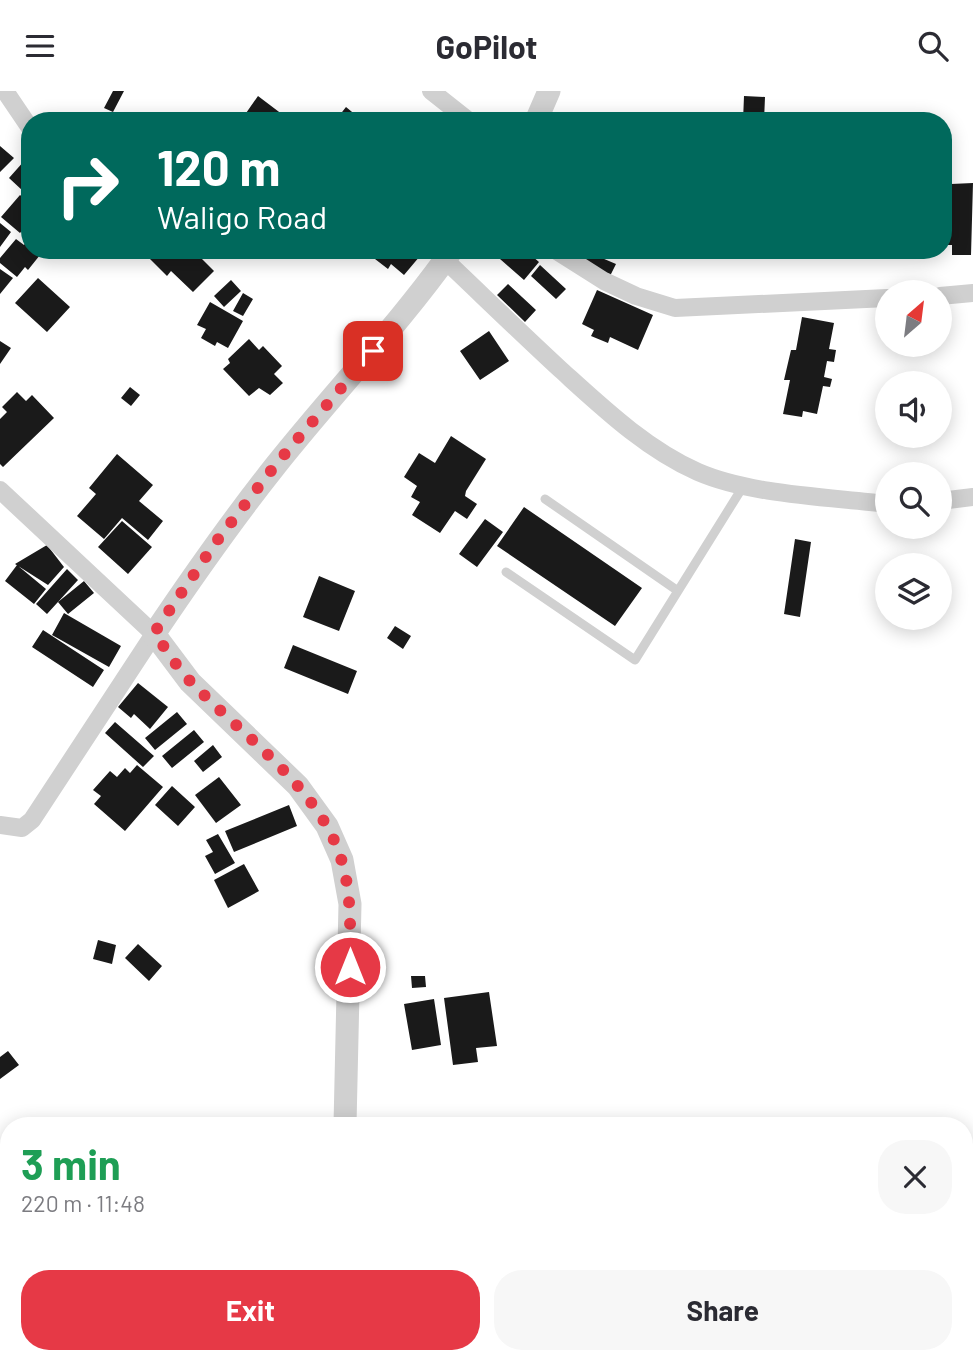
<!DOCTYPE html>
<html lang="en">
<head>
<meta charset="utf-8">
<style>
  :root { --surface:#fff; --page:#f7f7f7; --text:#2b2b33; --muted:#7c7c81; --accent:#e63946 }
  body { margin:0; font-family:Barlow,sans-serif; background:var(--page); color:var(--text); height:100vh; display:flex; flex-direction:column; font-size:26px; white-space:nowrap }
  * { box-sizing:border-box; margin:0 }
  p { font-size:23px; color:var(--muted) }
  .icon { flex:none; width:38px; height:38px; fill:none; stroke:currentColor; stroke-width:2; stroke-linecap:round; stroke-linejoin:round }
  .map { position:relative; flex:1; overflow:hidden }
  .sheet { position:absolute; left:0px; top:1026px; width:973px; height:247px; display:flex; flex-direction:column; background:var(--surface); border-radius:28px 28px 0 0; box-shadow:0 4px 18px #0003 }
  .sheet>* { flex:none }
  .hud { position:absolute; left:21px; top:21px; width:931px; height:147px; border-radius:28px; box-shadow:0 4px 18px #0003; background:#00695c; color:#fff; overflow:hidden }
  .needle { width:46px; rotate:28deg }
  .tools { position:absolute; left:875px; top:189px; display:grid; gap:14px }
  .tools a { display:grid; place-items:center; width:77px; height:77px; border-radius:50%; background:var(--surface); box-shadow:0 4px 18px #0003; font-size:35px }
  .pin { position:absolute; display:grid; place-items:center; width:60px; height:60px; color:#fff; margin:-30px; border-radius:14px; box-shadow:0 4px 10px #0006 }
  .me { position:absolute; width:77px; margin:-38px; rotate:0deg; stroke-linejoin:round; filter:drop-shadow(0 0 5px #0008) }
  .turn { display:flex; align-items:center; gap:24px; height:147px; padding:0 21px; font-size:32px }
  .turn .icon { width:91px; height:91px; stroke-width:2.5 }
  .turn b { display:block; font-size:49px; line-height:60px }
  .round { display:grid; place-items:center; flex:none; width:74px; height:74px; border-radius:28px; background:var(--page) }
  .summary { display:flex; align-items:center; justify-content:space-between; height:119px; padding:0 21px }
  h1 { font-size:42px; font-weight:700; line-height:52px; color:#1e9e55 }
  .action { display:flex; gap:14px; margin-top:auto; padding:14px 21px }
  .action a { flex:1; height:80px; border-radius:28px; background:var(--accent); color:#fff; font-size:28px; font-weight:700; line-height:80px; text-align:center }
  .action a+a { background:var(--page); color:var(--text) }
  header { display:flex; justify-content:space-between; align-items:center; height:91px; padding:0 21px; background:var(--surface); font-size:32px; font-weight:700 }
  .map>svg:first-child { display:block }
  .building { fill:#1a1a1a }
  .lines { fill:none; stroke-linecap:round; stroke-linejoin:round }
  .service { stroke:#d0d0d0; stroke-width:9 }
  .minor { stroke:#d0d0d0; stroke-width:18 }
  .tertiary { stroke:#d0d0d0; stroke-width:23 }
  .route { stroke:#e63946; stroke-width:12; stroke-dasharray:0 21.6 }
</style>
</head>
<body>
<header><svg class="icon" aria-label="menu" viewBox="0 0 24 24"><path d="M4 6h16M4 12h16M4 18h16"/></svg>GoPilot<svg class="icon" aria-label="search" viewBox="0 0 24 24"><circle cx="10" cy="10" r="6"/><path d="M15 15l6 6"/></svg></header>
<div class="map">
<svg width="973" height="1271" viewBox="0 0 973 1271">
  <rect width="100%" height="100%" fill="#fff"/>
  <path class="building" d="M113 0H124L113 21 104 17Z
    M258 5 291 30H250L244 25Z
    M744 5 765 6 764 30H743Z
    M346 16 363 30H335Z
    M0 55 14 67 0 81Z
    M25 69 30 73V92L23 100 9 87Z
    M973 92 971 164H952V154H943L944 119 951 120V93Z
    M20 104 30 112V130L20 142 1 126Z
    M0 132 11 141 0 156Z
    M30 146V159H44L28 179 25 176 17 186 0 172V167L16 148 24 154Z
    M141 159H193L214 180 193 201 171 180 167 185Z
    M376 159H414L420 165 404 184 391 173 388 178 375 168 380 162Z
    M508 159H525L539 171 524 189 500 168Z
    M583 159 616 173 609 187 577 172Z
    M540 174 566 198 556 208 531 185Z
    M0 178 13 187 0 203Z
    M38 187 70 216 47 241 15 212Z
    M231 189 241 200 224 216 214 205Z
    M508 193 536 219 525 231 497 204Z
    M597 199 653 224 638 259 610 246 608 252 591 245 594 239 582 233Z
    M243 202 253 208 243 225 233 220Z
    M210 211 243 230 228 257 217 251 215 255 201 247 206 238 197 234Z
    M802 226 834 232 829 258 836 259 834 271 827 270 824 286 832 288 830 296 823 295 817 323 803 320 802 326 783 323 790 289H784L791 259H796Z
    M489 240 509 270 480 289 460 260Z
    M249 248 259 259 263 255 282 275 274 283 283 292 270 304 259 297 249 305 223 278 230 272 228 268Z
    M0 250 11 257 0 273Z
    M130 296 140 304 131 315 121 307Z
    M17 301 26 310 32 304 54 327 3 376 0 373V328L7 321 2 316Z
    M451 345 486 368 466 400 465 405 477 413 467 428 455 420 440 442 412 424 420 411 411 406 417 395 404 386 419 362 435 372Z
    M117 363 153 394 139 410 163 430 148 449 122 427 104 448 77 425 96 403 89 397Z
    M524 416 642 497 615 535 497 455Z
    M485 428 503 441 477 476 459 463Z
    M122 430 152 456 128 483 98 456Z
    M795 448 811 451 800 526 784 523Z
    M47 454 64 476 48 494 15 473Z
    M17 474 46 498 34 513 5 490Z
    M67 478 78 489 47 523 36 513Z
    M319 485 355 500 339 540 303 526Z
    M84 490 94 502 68 523 58 511Z
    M64 522 121 555 109 576 52 544Z
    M395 535 411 545 403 558 387 547Z
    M43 539 104 579 93 596 32 556Z
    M293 554 357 580 348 603 284 577Z
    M138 592 168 616 150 638 134 623 131 627 118 616Z
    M177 621 187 633 155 659 145 647Z
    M115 631 154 665 143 676 105 642Z
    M194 639 204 651 172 677 162 665Z
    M213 654 222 666 203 681 194 670Z
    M137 674 163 696 125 740 94 713 101 705 93 699 110 680 117 686 125 677 130 682Z
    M219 686 241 714 216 732 195 704Z
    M172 695 195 716 178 735 155 714Z
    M289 714 297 735 234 761 225 740Z
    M218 743 235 772 215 783 205 765 213 761 206 749Z
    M244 773 259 800 228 817 214 789Z
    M98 849 116 854 112 873 93 868Z
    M138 853 162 875 149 890 125 867Z
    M411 885H425L426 896 412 897Z
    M489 901 497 955 476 957 478 971 453 974 444 907Z
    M434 908 441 954 412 959 404 913Z
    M8 960 19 974 0 988V966Z
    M9 1139V1206L0 1203V1148L4 1150Z
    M973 1227V1271H969L958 1264H964V1239Z
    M0 1257 9 1260V1264H37L35 1271H0Z
    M88 1264H107L112 1265 110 1271H86Z
    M207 1264H246L247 1269 209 1271Z
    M401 1264H443L448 1271H401Z
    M632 1264H660L663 1271H623L622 1267Z"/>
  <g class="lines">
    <path class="service" d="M545 408 678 500
      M506 481 635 569 744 394"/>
    <path class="minor" d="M5 0 30 37
      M431 0 469 30
      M555 159 604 190 636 205 675 217 887 207
      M445 169C484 206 522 243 561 279 603 317 646 358 698 381 751 404 830 406 887 413
      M940 205 973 202
      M0 399 154 543 32 729 22 737 0 734
      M940 410 973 406"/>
    <path class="tertiary" d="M536 30 549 0
      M345 1034 350 813 342 769 327 735 298 695 190 591 154 543C193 485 233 428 276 374 334 301 398 235 452 159
      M353 1264V1271"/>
  </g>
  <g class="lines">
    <path class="route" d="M350 876C350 841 352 805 342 771 322 699 243 645 193 593 178 579 167 559 154 542L216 451 277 372 373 260"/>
  </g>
</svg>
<div class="tools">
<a><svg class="needle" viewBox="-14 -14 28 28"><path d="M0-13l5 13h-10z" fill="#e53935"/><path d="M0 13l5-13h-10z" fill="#7c7c81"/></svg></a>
<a><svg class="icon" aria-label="sound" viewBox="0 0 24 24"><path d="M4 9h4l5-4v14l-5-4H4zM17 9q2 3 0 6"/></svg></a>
<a><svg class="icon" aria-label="search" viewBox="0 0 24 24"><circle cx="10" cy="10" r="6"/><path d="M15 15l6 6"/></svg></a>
<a><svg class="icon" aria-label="layers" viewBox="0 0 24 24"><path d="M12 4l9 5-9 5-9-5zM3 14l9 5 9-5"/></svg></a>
</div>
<div class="pin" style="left:373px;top:260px;background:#d93025"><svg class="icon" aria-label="arrive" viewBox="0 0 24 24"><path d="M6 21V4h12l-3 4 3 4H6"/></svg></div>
<svg class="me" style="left:350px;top:876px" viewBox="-20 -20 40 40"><circle r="17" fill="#e63946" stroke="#fff" stroke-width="3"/><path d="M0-11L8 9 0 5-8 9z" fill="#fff"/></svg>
<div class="hud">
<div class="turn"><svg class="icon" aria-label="right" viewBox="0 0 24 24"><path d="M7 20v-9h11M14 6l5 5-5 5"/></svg><div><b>120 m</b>Waligo Road</div></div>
</div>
<section class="sheet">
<div class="summary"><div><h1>3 min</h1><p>220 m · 11:48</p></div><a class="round"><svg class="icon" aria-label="close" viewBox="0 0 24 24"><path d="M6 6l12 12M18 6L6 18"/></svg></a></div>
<div class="action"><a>Exit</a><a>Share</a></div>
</section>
</div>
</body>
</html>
